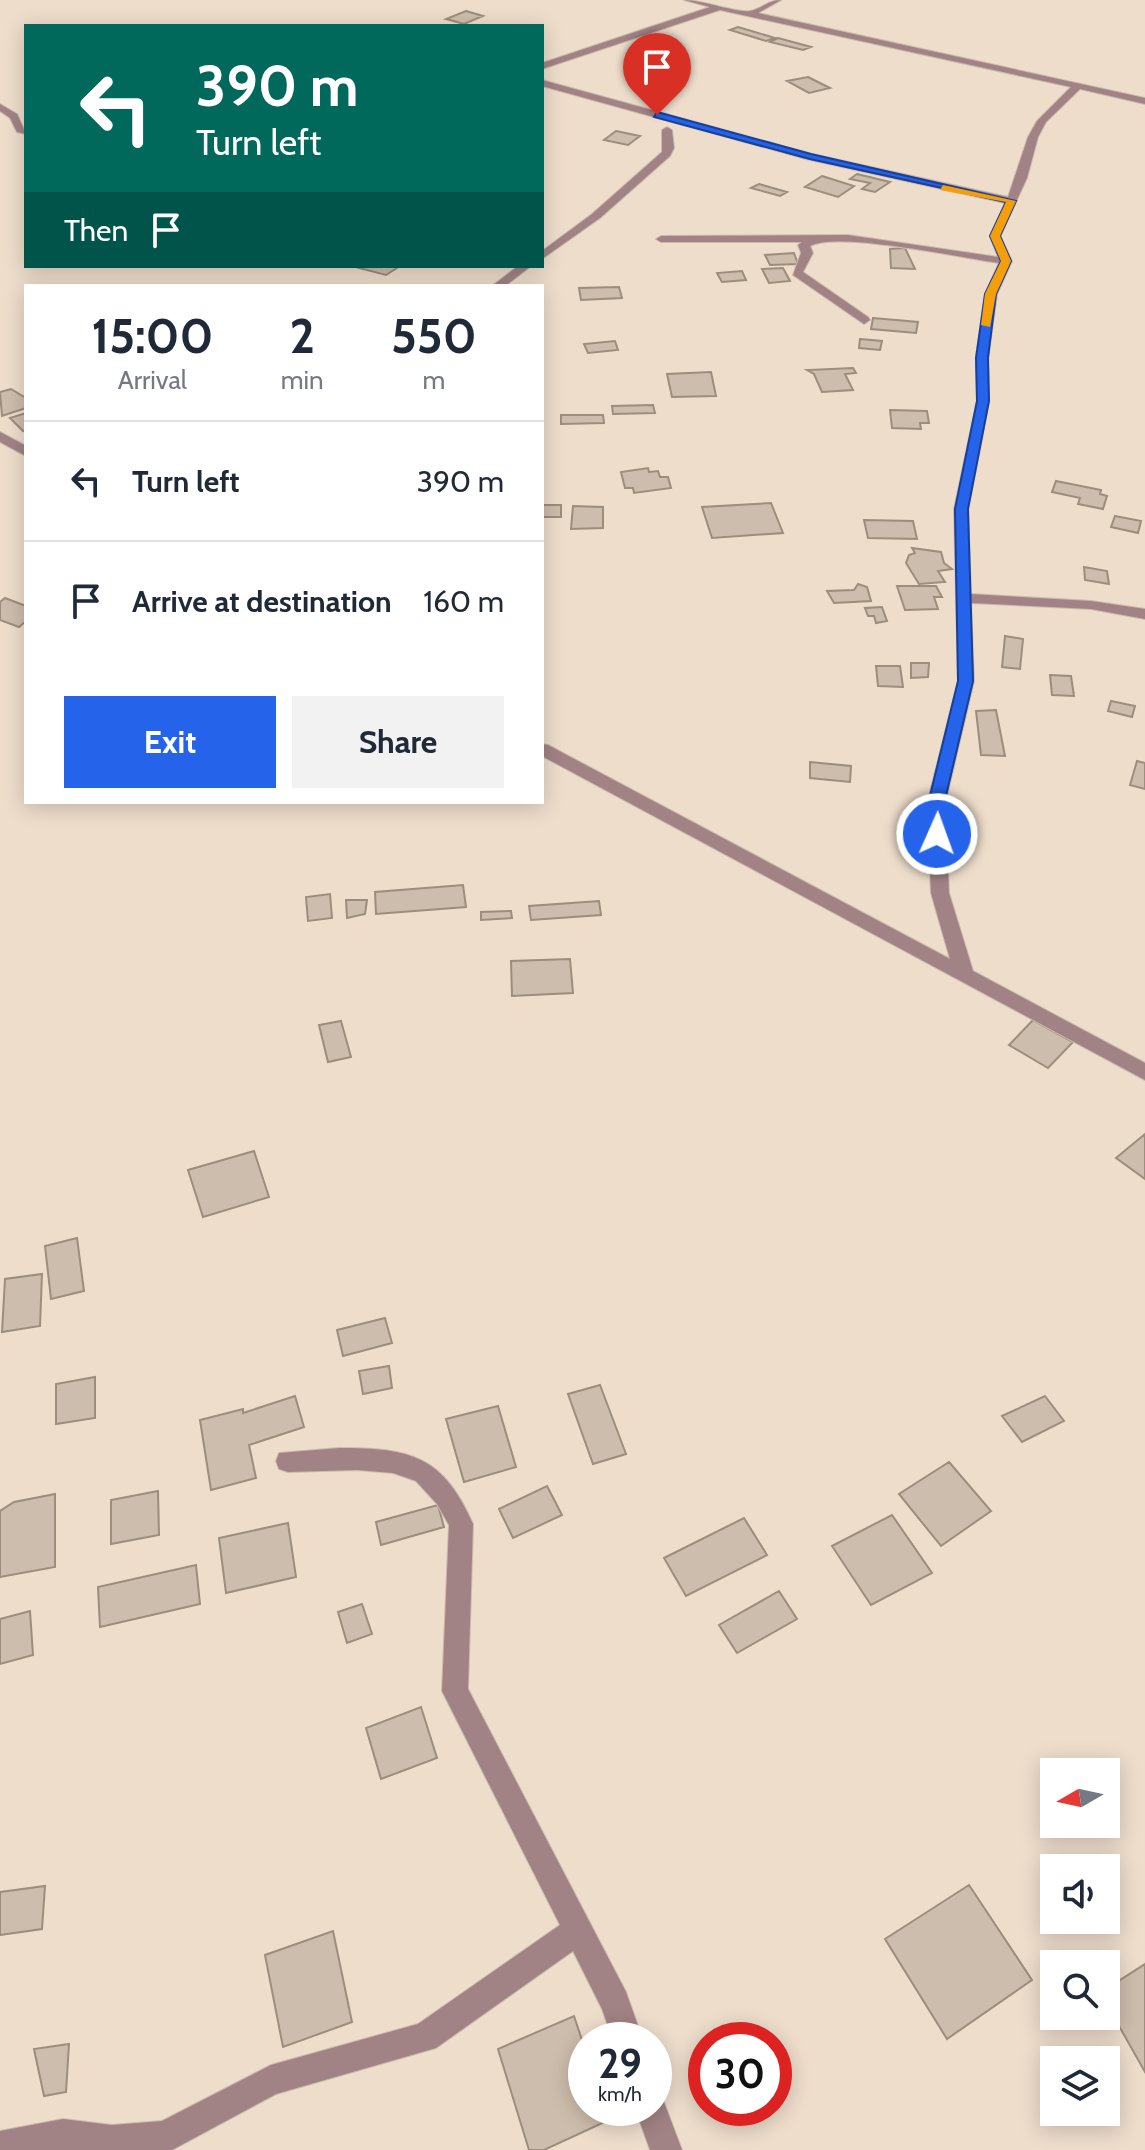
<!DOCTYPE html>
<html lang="en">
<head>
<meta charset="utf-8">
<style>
  :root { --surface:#fff; --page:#f2f2f3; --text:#1f2937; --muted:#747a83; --line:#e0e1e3; --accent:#2563eb }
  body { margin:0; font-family:Cabin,sans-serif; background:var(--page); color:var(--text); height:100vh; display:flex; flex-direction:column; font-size:30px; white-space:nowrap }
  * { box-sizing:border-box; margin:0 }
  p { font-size:26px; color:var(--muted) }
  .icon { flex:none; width:44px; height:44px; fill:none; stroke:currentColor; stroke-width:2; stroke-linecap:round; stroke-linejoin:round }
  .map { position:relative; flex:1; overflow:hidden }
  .panel { position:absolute; left:24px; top:284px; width:520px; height:520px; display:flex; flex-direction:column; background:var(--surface); border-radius:0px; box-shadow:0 4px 20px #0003 }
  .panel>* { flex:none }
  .hud { position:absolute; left:24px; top:24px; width:520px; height:244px; border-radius:0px; box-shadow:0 4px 20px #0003; background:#00695c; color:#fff; overflow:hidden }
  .needle { width:52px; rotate:261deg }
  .buttons { position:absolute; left:1040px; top:1758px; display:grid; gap:16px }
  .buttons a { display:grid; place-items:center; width:80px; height:80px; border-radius:0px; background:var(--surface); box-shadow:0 4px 20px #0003; font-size:40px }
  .speed { position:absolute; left:568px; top:2022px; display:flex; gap:16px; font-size:40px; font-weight:700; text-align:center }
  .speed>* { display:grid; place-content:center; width:104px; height:104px; border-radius:50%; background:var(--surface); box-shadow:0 4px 20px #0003; line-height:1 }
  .speed small { font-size:20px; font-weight:400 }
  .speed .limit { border:12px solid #d22; background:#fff; color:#111 }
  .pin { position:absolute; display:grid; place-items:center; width:68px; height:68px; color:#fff; margin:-82px -34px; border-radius:50% 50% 50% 0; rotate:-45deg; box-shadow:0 0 8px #0007 }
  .pin .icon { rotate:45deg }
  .me { position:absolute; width:88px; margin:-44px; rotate:2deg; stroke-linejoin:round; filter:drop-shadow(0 0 6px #0008) }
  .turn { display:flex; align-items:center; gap:28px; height:168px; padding:0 40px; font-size:36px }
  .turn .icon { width:104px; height:104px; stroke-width:2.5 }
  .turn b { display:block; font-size:56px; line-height:68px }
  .then { display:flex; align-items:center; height:76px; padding:0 40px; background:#0003; gap:16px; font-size:30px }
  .eta { display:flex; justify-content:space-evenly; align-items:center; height:136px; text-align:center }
  .eta b { font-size:48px; font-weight:700; line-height:56px }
  .cta { display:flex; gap:16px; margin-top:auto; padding:16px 40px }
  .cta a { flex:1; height:92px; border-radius:0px; background:var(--accent); color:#fff; font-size:32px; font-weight:700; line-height:92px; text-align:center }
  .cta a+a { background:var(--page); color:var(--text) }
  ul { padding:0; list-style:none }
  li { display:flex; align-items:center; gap:24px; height:120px; padding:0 40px; border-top:2px solid var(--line) }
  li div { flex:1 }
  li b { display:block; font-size:30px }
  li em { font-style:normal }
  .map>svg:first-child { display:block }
  .building { fill:#cdbdac; stroke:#9d8d7d; stroke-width:2 }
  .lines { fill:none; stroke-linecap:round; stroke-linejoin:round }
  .minor-casing { stroke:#cabbac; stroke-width:2 }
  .minor { fill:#a28385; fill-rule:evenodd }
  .route { fill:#2563eb; stroke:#184099; stroke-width:2 }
  .slow { fill:#f59e0b }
</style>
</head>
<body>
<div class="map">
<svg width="1145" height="2150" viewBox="0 0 1145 2150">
  <rect width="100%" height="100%" fill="#eeddcb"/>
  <path class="building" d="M466 11 483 16 464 24 446 19Z
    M738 27 775 38 766 41 730 30Z
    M778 38 811 47 803 50 770 42Z
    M808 77 830 88 809 93 787 81Z
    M616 131 640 136 628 145 604 140Z
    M857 174 890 182 875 192 862 189 870 183 850 179Z
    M822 176 854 186 838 197 805 187Z
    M759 184 787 192 780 196 751 188Z
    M905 248 915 269 891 268 890 249Z
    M794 253 798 264 770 265 765 255Z
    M363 266H400L386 275 359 268Z
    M783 268 790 281 769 283 762 269Z
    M742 271 746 280 722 282 717 273Z
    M619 287 622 298 581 300 579 288Z
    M873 318 918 322 916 333 871 329Z
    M860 339 882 341 880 350 859 348Z
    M615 341 618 350 588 353 584 344Z
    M853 368 856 373 845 374 853 390 822 392 814 374 807 370Z
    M711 372 716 396 672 397 667 374Z
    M11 389 26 398V408L2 416 0 392Z
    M653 405 655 413 613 414 612 406Z
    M890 410 927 411 929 423H920L921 429 892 428Z
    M26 413V430L23 431 10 418Z
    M561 415H603L604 423 561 424Z
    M648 468 649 472 658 471 660 477H668L671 488 634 493 633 488H625L621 472Z
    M1056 481 1101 490 1100 494 1107 496 1103 509 1078 504 1080 498 1052 492Z
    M771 503 783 533 712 538 702 507Z
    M542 505H561V517H542Z
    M573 506 603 507V528L571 529Z
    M1115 516 1141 521 1138 533 1111 527Z
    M864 520 913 521 917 539 868 538Z
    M912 548 941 552 944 563 952 569 938 571 945 582 919 584 906 563 909 555 915 553Z
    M1084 567 1107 571 1109 584 1085 580Z
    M858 584 867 587 871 601 834 603 827 591 854 590Z
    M897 586H936L942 597H934L938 609 905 610Z
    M5 598 26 606V621L19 627 0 620V602Z
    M882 607 887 621 876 623 874 616H868L865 608Z
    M1005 636 1023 639 1020 669 1002 667Z
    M911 663H929L928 677 911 678Z
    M876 666H900L903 687 878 686Z
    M1050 675 1071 676 1074 696 1052 695Z
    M1111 701 1135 706 1132 717 1108 711Z
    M996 710 1005 756 981 755 976 711Z
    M1137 761 1145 763V789L1130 785Z
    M810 762 851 766 850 782 810 778Z
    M463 885 466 907 376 914 375 892Z
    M330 894 332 918 308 921 306 897Z
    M346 900H367L365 914 347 918Z
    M599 901 601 915 531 920 529 906Z
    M511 911 512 918 481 920V912Z
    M570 959 573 993 512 996 511 961Z
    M1033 1020 1073 1042 1048 1068 1009 1045Z
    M341 1021 351 1057 328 1062 319 1025Z
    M1145 1134V1179L1116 1158Z
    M254 1151 269 1197 203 1217 188 1170Z
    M77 1238 84 1291 51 1299 45 1246Z
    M42 1274 40 1326 2 1332 5 1279Z
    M385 1318 392 1343 343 1356 337 1330Z
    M389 1366 392 1388 363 1394 359 1371Z
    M95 1377V1418L56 1424V1384Z
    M600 1385 626 1454 593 1464 568 1394Z
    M295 1396 304 1427 249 1445 256 1478 211 1490 200 1420 243 1409V1413Z
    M1045 1396 1064 1421 1022 1442 1002 1416Z
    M498 1406 516 1467 464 1482 446 1419Z
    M949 1462 991 1511 941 1546 899 1494Z
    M547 1486 562 1515 513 1538 499 1509Z
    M158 1491 159 1535 111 1544V1500Z
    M55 1494V1567L0 1577V1511L14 1502Z
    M438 1505 444 1527 381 1545 376 1522Z
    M892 1515 932 1573 871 1605 832 1546Z
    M744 1518 767 1555 686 1596 664 1558Z
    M288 1523 296 1577 226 1593 219 1538Z
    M196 1565 200 1604 100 1627 98 1587Z
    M779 1591 797 1619 737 1653 719 1625Z
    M362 1604 372 1634 347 1643 338 1612Z
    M30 1611 33 1655 0 1664V1619Z
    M421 1707 437 1758 381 1779 366 1728Z
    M969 1885 1032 1980 947 2039 885 1939Z
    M45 1886 42 1929 0 1935V1892Z
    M333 1931 352 2022 283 2047 265 1955Z
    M1145 1964V2072L1106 2003V1989Z
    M574 2016 586 2052V2108H605L609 2120 544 2150H529L498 2049Z
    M69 2044 66 2092 44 2096 34 2049Z"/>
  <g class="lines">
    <g class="minor-casing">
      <path id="minor" d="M684 0C702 0 737 13 750 11 762 9 768 0 781 0L758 13 1145 98V104L1080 89 1046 122 1038 137 1027 178 1000 236 1012 261 997 294 988 358 989 401 968 509 971 594 1091 601 1145 609V619L1091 609 971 603 974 681 945 804 949 893 973 971 1145 1063V1080L542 756V744L548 745 950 959 931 893 927 804 958 681 954 509 977 401 976 358 985 294 999 263C962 258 838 231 810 246L813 253 803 272 868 317 870 320 864 324 793 275 801 253 798 245 802 242H661L656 239 661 236 848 235 998 257 990 236 1005 203 806 159 542 86V80L812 154 1008 197 1028 137 1037 121 1071 87 720 10 542 69V63L710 7Z
        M0 104 17 114 26 134 17 132 10 118 0 111Z
        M667 127 672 130 674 148 670 156 600 218 542 259V251L592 214 662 152V130Z
        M518 266H531L505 286H492Z
        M0 432 26 446V456L0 442Z
        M339 1448C411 1448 443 1456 473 1524L468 1689 626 1992 643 2040H613L602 2009 573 1951 436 2048 276 2094 172 2150H0V2131L63 2119 112 2125 162 2121 271 2065 418 2024 560 1925 442 1691 449 1525 437 1504 416 1481 393 1473 357 1470 288 1472 279 1469 276 1461 279 1453Z
        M654 2094 662 2097 682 2150H650L635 2108H654Z"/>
    </g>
    <use href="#minor" class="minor"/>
  </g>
  <path class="route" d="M657 112 811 154 1016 201 1000 236 1011 261 996 294 988 358 989 401 968 509 973 681 944 804 943 837 937 839 929 834 928 804 958 681 955 509 977 401 976 358 985 294 1001 261 990 236 1006 202 810 159 654 117Z"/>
  <path class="slow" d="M943 185 1016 201 1000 236 1011 261 996 294 990 327 981 325 985 294 1001 261 990 236 1006 202 940 190Z"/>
</svg>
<div class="buttons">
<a><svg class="needle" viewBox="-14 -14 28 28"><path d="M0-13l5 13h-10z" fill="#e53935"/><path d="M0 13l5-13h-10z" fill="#747a83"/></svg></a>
<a><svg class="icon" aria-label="sound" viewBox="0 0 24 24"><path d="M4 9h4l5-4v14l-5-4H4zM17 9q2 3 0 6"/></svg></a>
<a><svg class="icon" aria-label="search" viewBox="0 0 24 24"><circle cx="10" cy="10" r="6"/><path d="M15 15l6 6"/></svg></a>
<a><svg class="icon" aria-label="layers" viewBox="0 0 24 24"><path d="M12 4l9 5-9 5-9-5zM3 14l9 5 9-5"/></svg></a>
</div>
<div class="speed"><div>29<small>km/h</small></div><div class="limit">30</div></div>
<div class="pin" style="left:657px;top:115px;background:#d93025"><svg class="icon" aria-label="arrive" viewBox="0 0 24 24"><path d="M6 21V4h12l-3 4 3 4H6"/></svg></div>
<svg class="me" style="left:937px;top:834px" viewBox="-20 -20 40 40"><circle r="17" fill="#2563eb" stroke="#fff" stroke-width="3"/><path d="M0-11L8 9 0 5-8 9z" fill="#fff"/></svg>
<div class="hud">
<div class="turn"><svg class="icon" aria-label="left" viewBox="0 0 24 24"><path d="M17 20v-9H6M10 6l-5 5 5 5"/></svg><div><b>390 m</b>Turn left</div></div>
<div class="then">Then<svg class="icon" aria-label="arrive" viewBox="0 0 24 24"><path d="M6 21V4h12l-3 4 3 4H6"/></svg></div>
</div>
<section class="panel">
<div class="eta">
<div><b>15:00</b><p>Arrival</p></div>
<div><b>2</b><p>min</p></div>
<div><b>550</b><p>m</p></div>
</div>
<ul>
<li><svg class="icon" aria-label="left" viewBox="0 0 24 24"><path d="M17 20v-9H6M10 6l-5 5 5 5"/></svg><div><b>Turn left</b></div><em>390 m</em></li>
<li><svg class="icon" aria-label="arrive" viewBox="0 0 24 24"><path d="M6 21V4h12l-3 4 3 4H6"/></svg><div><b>Arrive at destination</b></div><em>160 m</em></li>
</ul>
<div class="cta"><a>Exit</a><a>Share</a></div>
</section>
</div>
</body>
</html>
